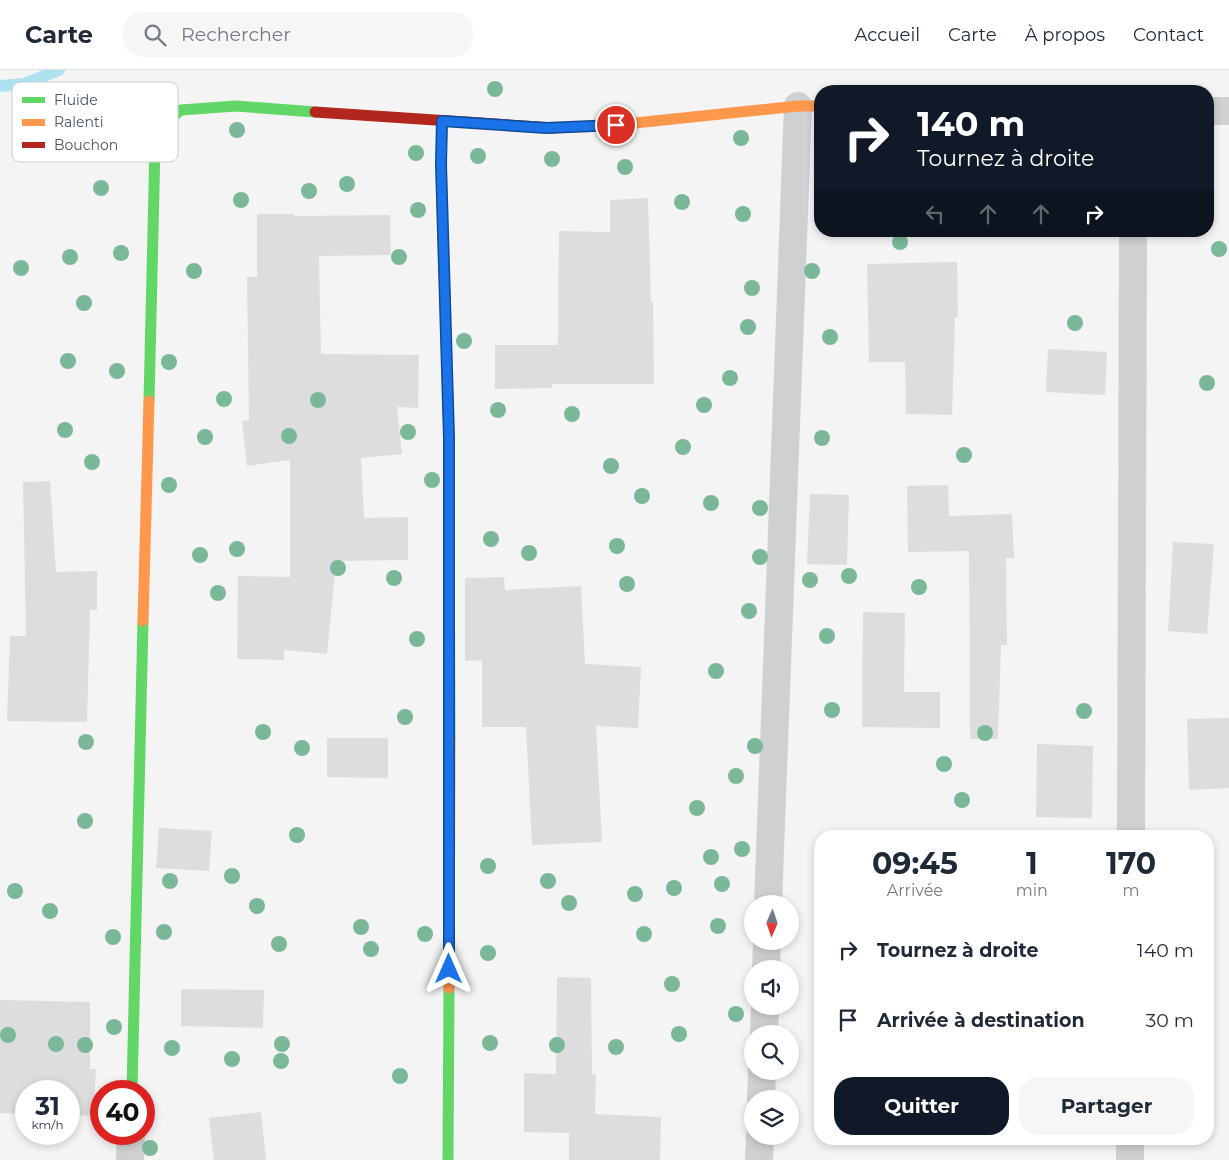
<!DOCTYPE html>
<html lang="fr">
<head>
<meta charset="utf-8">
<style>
  :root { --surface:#fff; --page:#f6f6f7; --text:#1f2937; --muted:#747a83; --line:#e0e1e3; --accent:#111827 }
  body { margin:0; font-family:Montserrat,sans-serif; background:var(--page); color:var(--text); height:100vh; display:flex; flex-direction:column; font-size:19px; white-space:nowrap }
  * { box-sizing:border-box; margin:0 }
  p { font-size:16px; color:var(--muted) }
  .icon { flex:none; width:28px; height:28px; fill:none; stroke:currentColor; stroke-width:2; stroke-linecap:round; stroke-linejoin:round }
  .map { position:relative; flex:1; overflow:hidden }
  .panel { position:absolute; left:814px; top:760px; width:400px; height:315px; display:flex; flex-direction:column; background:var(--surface); border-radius:20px; box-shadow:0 2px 8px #0003 }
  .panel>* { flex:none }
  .top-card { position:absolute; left:814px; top:15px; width:400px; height:152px; border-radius:20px; box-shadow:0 2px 8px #0003; background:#111827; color:#fff; overflow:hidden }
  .needle { width:32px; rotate:182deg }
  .tools { position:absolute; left:744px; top:825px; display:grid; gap:10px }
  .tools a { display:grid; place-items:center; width:55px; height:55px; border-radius:50%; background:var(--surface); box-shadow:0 2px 8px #0003; font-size:25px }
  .speed { position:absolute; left:15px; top:1010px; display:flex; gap:10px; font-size:25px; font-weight:700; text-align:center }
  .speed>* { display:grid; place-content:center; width:65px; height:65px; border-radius:50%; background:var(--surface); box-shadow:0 2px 8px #0003; line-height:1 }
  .speed small { font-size:12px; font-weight:400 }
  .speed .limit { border:8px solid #d22; background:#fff; color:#111 }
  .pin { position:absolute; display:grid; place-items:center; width:42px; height:42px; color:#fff; margin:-21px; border:2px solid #fff; border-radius:50%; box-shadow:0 1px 5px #0007 }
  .me { position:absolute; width:55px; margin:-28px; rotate:0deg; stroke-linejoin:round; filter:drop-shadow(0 0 4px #0008) }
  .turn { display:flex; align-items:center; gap:18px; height:105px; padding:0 20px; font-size:22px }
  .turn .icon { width:65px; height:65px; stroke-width:2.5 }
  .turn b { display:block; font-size:35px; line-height:42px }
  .lanes { display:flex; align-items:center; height:48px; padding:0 20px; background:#0003; justify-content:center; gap:25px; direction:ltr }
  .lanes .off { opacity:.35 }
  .eta { display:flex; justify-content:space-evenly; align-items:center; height:85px; text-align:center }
  .eta b { font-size:30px; font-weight:700; line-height:35px }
  .cta { display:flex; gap:10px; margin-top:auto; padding:10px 20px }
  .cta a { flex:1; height:58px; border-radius:20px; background:var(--accent); color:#fff; font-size:20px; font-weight:700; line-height:58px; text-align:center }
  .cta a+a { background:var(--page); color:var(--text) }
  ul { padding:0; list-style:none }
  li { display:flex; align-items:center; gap:15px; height:70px; padding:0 20px }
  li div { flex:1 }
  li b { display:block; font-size:19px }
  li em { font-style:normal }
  header { display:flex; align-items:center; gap:30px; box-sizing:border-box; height:70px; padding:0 25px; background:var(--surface); border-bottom:1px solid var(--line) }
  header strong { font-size:24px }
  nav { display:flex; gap:28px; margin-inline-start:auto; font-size:18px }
  .search { width:350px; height:45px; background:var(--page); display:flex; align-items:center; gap:12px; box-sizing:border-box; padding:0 18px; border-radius:20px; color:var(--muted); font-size:19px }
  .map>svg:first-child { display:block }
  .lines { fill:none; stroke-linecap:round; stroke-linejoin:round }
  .stream { stroke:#aee2f0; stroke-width:12 }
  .building { fill:#ddddde }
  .street { stroke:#ced0d2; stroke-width:28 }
  .fast { stroke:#63d668; stroke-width:11 }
  .slow { stroke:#ff974d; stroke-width:11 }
  .jam { stroke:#b3261e; stroke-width:11 }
  .tree { fill:#7ab899 }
  .route-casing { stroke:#114b97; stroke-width:12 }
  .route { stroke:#1a73e8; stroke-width:9 }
  .key { fill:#fff; stroke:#c9ccd0; stroke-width:1 }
  .key-label { font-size:14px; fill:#4a5661 }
</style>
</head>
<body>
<header>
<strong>Carte</strong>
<div class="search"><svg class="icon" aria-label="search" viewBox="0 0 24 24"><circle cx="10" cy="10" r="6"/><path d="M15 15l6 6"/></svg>Rechercher</div>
<nav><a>Accueil</a><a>Carte</a><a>À propos</a><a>Contact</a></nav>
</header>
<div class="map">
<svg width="1229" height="1090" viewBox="0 0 1229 1090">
  <rect width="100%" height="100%" fill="#f4f4f4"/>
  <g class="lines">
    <path class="stream" d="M0 16 24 14 59 0"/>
  </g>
  <path class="building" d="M648 128 651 232H653L654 314H552V318L495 319V275H558L559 161 610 162V130Z
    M257 144H294V146L390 145 391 185 319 186 321 284 419 285 418 338 397 337 402 384 361 388 364 448 408 447V490L336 491 327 584 284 580V590L237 589 238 506 290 507V390L247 396 242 351 249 350 247 207H257Z
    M957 192 958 247H955L952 345 906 344 905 292H869L867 194Z
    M1048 279 1107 282 1105 325 1046 322Z
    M50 411 56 502 97 501V540H90L87 652 7 651 10 566H26L23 412Z
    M948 415 949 446 1012 444 1014 488H1006L1007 575H1001L998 669H970L969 481 908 482 907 416Z
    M810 424 849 425 847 495 807 494Z
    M1173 472 1214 474 1207 564 1168 561Z
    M504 507 505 520 581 516 585 594 641 597 638 658 596 656 602 772 532 775 526 657H482V590L465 591V508Z
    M863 542 905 543 904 622H940V658L862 657Z
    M1229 648V718L1189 720 1187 649Z
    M327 668H388V708L327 707Z
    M1037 674 1093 676 1092 748 1036 747Z
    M159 758 212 761 209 801 156 798Z
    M557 907 591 908 592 1004H596L595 1044 661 1047 660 1090H569V1063L524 1062V1003L556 1004Z
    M181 919 264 920 263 958 181 956Z
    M0 930 90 932V999H96L93 1046 69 1045V1021H26V1044L0 1043Z
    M261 1042 266 1090H214L209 1048Z"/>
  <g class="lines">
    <path class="street" d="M1208 41H1229
      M1131 766 1133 161
      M768 834 798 36
      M766 899 767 871
      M764 964 765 936
      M761 1029 762 1001
      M130 1090 131 1064
      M759 1090 760 1066
      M1130 1090V1069"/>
    <path class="fast" d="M149 331 155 76 163 55 181 40 236 36 315 42
      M449 441 450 667
      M132 1021 143 551
      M448 1090 449 918"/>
    <path class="slow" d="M442 51 441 94 449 368V441
      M554 58 616 55 798 36H820
      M143 551 149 331
      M449 918 450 667"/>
    <path class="jam" d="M315 42 554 58"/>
  </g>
  <g class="tree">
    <circle cx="495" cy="19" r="8"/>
    <circle cx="237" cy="60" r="8"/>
    <circle cx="741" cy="68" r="8"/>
    <circle cx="416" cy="83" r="8"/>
    <circle cx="478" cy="86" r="8"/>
    <circle cx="552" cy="89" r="8"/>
    <circle cx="625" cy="97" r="8"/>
    <circle cx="347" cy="114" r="8"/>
    <circle cx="101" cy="118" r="8"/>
    <circle cx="309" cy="121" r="8"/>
    <circle cx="241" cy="130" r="8"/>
    <circle cx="682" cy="132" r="8"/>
    <circle cx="418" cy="140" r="8"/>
    <circle cx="743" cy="144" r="8"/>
    <circle cx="900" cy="172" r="8"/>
    <circle cx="1219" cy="179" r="8"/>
    <circle cx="121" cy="183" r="8"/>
    <circle cx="70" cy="187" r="8"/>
    <circle cx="399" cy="187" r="8"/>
    <circle cx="21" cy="198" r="8"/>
    <circle cx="194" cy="201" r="8"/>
    <circle cx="812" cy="201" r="8"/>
    <circle cx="752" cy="218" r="8"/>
    <circle cx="84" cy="233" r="8"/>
    <circle cx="1075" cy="253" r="8"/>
    <circle cx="748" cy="257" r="8"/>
    <circle cx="830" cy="267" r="8"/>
    <circle cx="464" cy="271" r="8"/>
    <circle cx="68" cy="291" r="8"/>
    <circle cx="169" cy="292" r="8"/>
    <circle cx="117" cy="301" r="8"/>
    <circle cx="730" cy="308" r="8"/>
    <circle cx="1207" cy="313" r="8"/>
    <circle cx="224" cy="329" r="8"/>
    <circle cx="318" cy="330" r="8"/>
    <circle cx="704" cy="335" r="8"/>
    <circle cx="498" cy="340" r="8"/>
    <circle cx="572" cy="344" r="8"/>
    <circle cx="65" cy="360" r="8"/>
    <circle cx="408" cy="362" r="8"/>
    <circle cx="289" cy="366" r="8"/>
    <circle cx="205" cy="367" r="8"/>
    <circle cx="822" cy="368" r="8"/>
    <circle cx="683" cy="377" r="8"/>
    <circle cx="964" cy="385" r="8"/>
    <circle cx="92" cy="392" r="8"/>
    <circle cx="611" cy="396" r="8"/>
    <circle cx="432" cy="410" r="8"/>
    <circle cx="169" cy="415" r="8"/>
    <circle cx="642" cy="426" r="8"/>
    <circle cx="711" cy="433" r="8"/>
    <circle cx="760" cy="438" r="8"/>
    <circle cx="491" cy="469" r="8"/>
    <circle cx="617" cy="476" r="8"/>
    <circle cx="237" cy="479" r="8"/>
    <circle cx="529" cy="483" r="8"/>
    <circle cx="200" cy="485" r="8"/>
    <circle cx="760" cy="487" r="8"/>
    <circle cx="338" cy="498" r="8"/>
    <circle cx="849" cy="506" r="8"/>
    <circle cx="394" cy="508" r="8"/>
    <circle cx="810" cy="510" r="8"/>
    <circle cx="627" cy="514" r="8"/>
    <circle cx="919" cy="517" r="8"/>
    <circle cx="218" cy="523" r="8"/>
    <circle cx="749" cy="541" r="8"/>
    <circle cx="827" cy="566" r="8"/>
    <circle cx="417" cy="569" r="8"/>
    <circle cx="716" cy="601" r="8"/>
    <circle cx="832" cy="640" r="8"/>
    <circle cx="1084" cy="641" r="8"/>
    <circle cx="405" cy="647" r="8"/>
    <circle cx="263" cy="662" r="8"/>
    <circle cx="985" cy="663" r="8"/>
    <circle cx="86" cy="672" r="8"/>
    <circle cx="755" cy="676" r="8"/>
    <circle cx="302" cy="678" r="8"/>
    <circle cx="944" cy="694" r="8"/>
    <circle cx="736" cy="706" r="8"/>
    <circle cx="962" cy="730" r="8"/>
    <circle cx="697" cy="738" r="8"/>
    <circle cx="85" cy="751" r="8"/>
    <circle cx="297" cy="765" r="8"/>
    <circle cx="742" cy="779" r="8"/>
    <circle cx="711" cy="787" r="8"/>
    <circle cx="488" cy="796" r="8"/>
    <circle cx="232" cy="806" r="8"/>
    <circle cx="170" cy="811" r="8"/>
    <circle cx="548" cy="811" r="8"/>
    <circle cx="722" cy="814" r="8"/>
    <circle cx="674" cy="818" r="8"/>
    <circle cx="15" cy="821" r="8"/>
    <circle cx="635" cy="824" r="8"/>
    <circle cx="569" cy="833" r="8"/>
    <circle cx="257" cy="836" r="8"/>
    <circle cx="50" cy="841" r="8"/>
    <circle cx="718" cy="856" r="8"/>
    <circle cx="361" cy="857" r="8"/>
    <circle cx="164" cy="862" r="8"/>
    <circle cx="425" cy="864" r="8"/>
    <circle cx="644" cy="864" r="8"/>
    <circle cx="113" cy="867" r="8"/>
    <circle cx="279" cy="874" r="8"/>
    <circle cx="371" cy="879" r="8"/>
    <circle cx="488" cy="883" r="8"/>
    <circle cx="672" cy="914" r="8"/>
    <circle cx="736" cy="944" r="8"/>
    <circle cx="114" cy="957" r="8"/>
    <circle cx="679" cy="964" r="8"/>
    <circle cx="8" cy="965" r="8"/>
    <circle cx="490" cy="973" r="8"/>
    <circle cx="56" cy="974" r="8"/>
    <circle cx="282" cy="974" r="8"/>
    <circle cx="85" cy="975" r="8"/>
    <circle cx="557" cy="975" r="8"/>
    <circle cx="616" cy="977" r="8"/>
    <circle cx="172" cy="978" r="8"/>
    <circle cx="232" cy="989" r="8"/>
    <circle cx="281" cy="991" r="8"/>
    <circle cx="400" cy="1006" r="8"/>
    <circle cx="150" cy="1078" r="8"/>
  </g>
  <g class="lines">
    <g class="route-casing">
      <path id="route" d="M449 899V368L441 94 442 51 546 58 616 55"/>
    </g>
    <use href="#route" class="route"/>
  </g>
  <rect x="12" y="12" width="166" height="80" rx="8" class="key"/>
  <rect x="22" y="27" width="23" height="6" fill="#63d668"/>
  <rect x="22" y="49" width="23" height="7" fill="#ff974d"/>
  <rect x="22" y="72" width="23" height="6" fill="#b3261e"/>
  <g class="key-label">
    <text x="54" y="35">Fluide</text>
    <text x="54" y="57">Ralenti</text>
    <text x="54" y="80">Bouchon</text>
  </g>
</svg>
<div class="tools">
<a><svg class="needle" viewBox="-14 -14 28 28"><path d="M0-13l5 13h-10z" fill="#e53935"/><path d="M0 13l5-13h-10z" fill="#747a83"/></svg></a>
<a><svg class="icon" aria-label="sound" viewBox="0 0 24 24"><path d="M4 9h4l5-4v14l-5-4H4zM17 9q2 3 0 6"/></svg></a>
<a><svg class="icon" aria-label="search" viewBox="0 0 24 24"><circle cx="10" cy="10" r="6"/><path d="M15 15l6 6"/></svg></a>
<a><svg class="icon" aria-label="layers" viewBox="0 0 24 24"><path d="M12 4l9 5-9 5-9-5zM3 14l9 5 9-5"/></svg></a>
</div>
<div class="speed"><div>31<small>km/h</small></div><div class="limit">40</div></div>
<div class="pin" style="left:616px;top:55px;background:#d93025"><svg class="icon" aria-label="arrive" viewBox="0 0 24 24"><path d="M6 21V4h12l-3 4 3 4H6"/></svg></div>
<svg class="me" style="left:449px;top:899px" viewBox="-20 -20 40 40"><path d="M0-17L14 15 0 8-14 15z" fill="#1a73e8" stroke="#fff" stroke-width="4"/></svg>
<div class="top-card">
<div class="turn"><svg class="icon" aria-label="right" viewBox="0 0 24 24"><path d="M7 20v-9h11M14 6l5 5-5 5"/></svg><div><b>140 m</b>Tournez à droite</div></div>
<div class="lanes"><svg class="icon off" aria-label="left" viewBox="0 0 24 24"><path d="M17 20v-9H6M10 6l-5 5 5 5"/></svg><svg class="icon off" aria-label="ahead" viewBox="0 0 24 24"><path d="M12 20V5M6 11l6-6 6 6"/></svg><svg class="icon off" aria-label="ahead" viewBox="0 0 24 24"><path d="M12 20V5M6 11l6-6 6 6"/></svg><svg class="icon" aria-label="right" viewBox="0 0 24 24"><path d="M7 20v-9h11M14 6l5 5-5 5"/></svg></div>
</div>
<section class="panel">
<div class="eta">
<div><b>09:45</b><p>Arrivée</p></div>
<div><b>1</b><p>min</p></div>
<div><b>170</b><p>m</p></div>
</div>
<ul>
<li><svg class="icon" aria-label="right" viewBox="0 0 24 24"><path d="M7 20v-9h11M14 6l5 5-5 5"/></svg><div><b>Tournez à droite</b></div><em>140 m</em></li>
<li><svg class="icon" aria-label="arrive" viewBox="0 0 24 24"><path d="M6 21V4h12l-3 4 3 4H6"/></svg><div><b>Arrivée à destination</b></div><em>30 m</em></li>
</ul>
<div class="cta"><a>Quitter</a><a>Partager</a></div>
</section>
</div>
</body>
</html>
